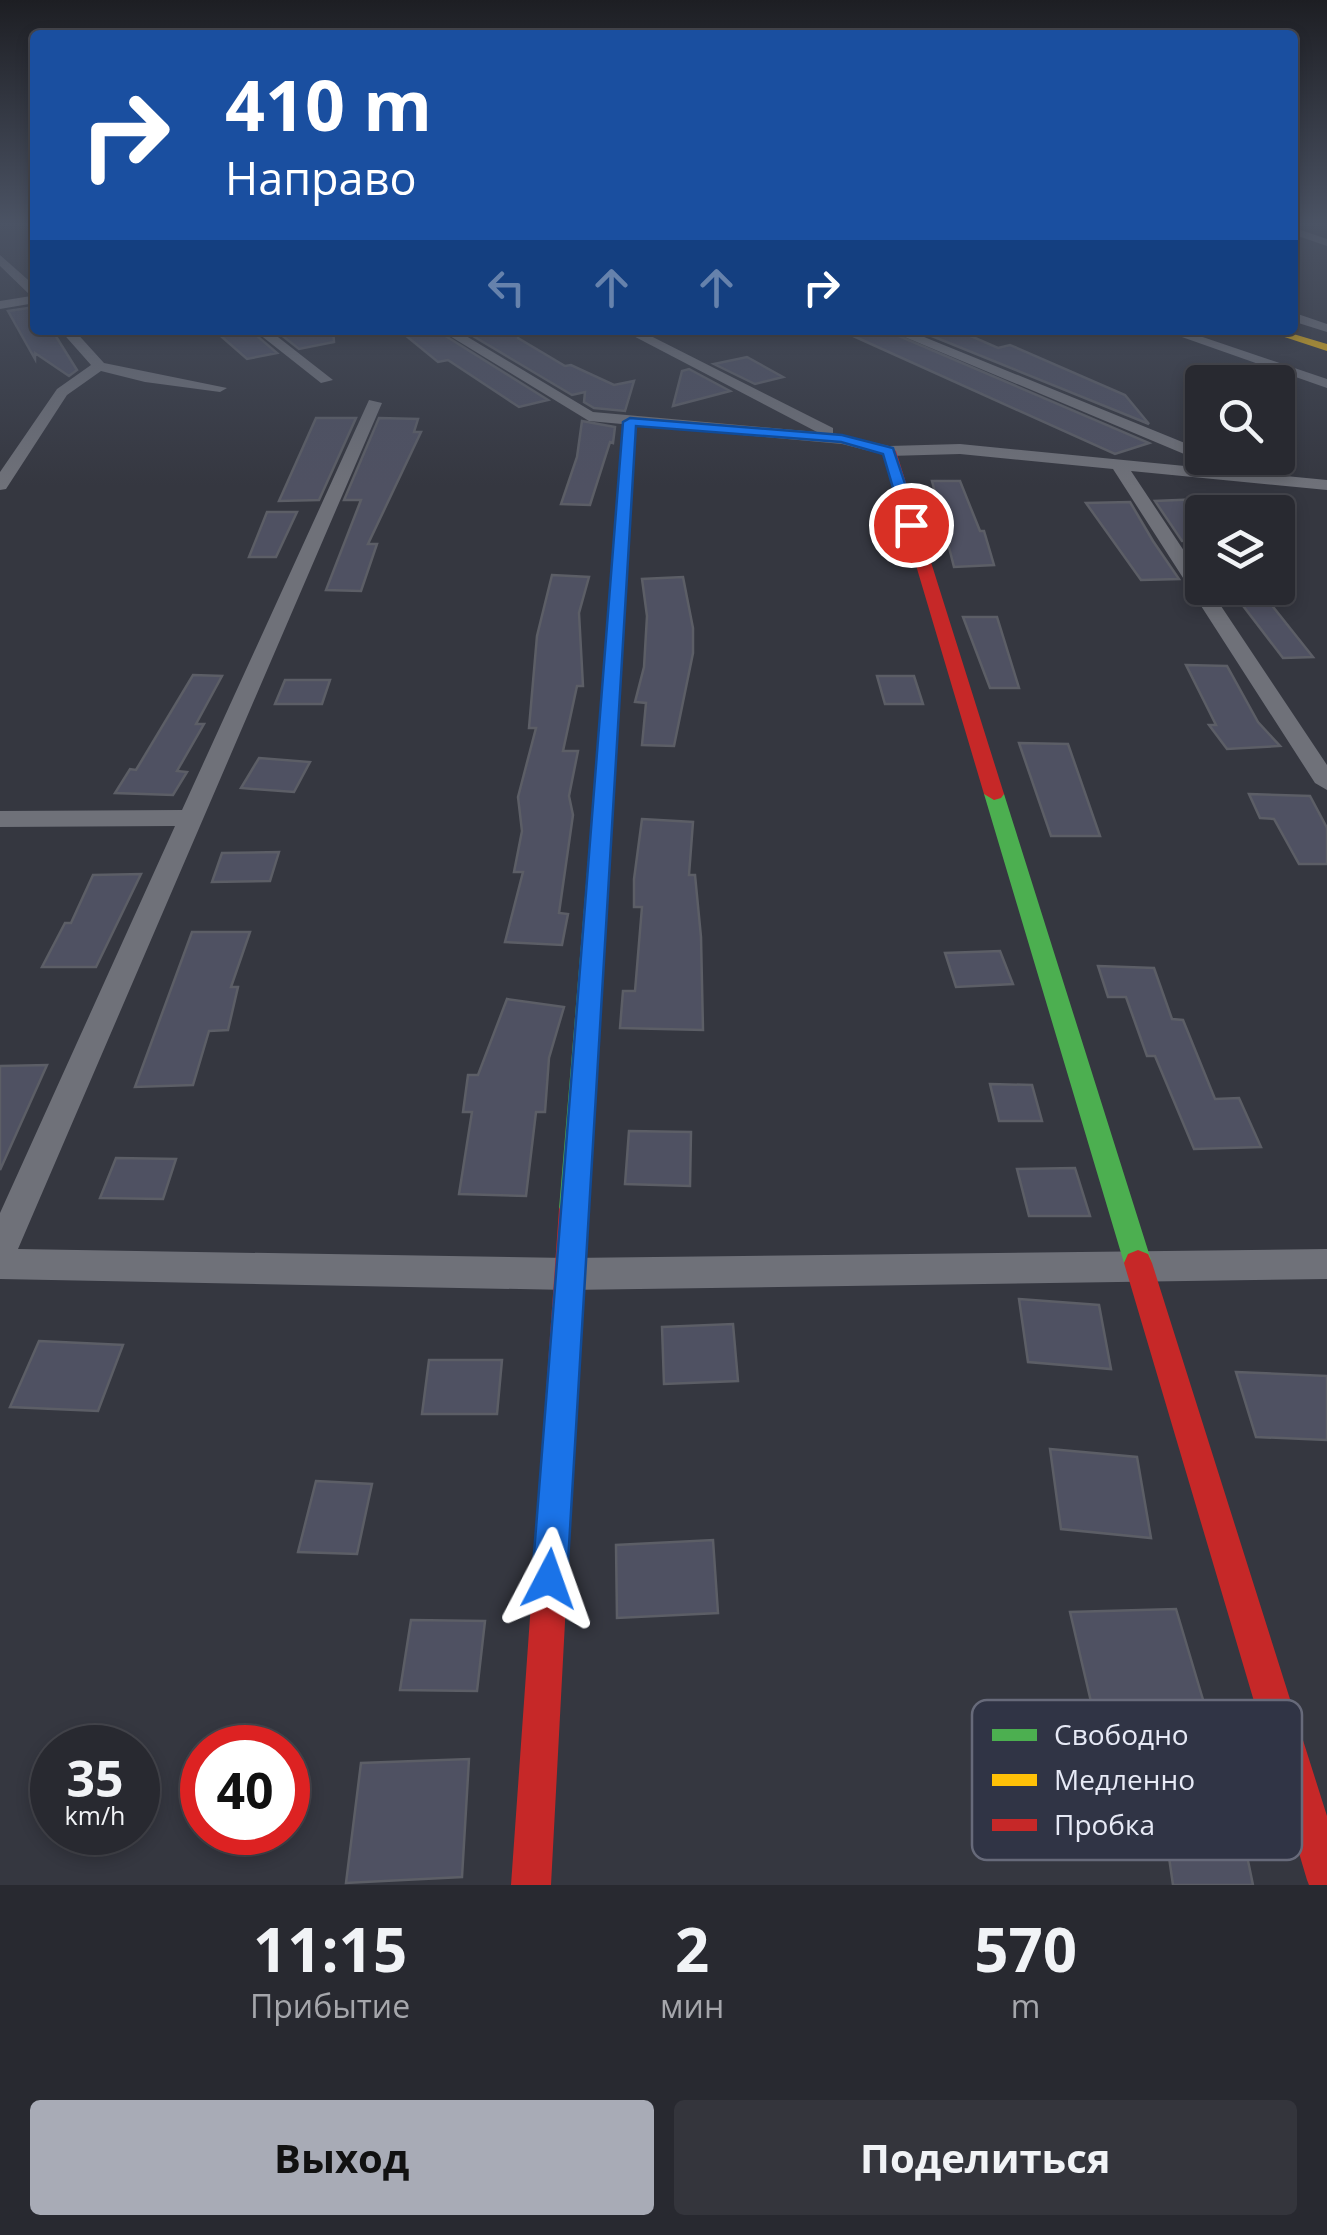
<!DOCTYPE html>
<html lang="ru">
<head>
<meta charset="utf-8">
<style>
  :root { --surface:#282930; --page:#34353c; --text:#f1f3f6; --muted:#a5a6ab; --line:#44454c; --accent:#a8abb6 }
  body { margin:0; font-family:"Open Sans",sans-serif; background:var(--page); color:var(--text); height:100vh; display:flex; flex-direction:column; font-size:38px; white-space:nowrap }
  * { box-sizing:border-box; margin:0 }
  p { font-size:32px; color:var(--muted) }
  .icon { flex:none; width:55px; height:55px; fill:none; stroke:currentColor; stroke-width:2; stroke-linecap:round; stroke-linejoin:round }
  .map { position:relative; height:1885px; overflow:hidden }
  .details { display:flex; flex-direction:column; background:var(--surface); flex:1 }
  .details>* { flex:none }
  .guide { position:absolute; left:30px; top:30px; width:1268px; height:305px; border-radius:10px; box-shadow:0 5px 15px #0003,0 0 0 2px var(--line); background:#1a4fa0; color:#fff; overflow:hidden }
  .buttons { position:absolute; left:1185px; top:365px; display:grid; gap:20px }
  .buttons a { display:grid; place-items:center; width:110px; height:110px; border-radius:10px; background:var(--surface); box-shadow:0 5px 15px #0003,0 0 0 2px var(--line); font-size:50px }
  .speed { position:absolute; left:30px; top:1725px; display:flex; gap:20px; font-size:50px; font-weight:700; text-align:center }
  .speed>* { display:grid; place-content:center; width:130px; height:130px; border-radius:50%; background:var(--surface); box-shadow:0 5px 15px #0003,0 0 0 2px var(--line); line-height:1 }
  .speed small { font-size:25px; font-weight:400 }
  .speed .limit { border:15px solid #d22; background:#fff; color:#111 }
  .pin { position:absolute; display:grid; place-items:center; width:85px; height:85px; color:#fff; margin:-42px; border:5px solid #fff; border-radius:50%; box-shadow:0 2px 10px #0007 }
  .me { position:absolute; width:110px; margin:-55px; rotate:4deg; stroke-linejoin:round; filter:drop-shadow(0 0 8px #0008) }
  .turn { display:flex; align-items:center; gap:35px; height:210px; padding:0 30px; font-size:45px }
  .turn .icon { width:130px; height:130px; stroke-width:2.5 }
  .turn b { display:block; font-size:70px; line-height:85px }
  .lanes { display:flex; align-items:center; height:95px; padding:0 30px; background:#0003; justify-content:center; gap:50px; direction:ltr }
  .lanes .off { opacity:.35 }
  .eta { display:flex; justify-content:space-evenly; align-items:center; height:170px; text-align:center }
  .eta b { font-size:60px; font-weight:700; line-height:70px }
  .action { display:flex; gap:20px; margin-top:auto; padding:20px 30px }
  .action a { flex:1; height:115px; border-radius:10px; background:var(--accent); color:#111; font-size:40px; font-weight:700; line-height:115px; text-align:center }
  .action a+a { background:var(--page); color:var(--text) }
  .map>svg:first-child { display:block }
  .building { fill:#4f5162; stroke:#5c5e66; stroke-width:2.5 }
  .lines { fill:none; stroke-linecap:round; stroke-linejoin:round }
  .street { fill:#6f7179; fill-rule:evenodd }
  .fast { fill:#4caf50; fill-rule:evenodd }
  .slow { fill:#ffc107; fill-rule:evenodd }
  .jam { fill:#c62828; fill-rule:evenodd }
  .route { fill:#1a73e8; stroke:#114b97; stroke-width:2.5 }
  .key { fill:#303445; stroke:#676a7a; stroke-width:2.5 }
  .key-label { font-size:28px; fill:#e6e9f5 }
</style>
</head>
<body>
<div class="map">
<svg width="1327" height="1885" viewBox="0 0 1327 1885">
  <rect width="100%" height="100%" fill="#353740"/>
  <path class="building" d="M35 307V330H52L77 370 69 376 35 353V359L8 311Z
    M214 330H250L277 353 247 359Z
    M275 330H333L334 342 299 349Z
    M399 330H436L548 400 519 407 448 360 438 362Z
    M463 330H518V338L565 366 571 365 614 385 634 381 625 411 594 408 584 402 585 392 572 395Z
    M840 330H885L1149 443 1115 454Z
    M917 330H957L998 348 1010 345 1125 395 1149 424Z
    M747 357 783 377 755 384 714 364Z
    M689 369 730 391 673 406 682 371Z
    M316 418H356L319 500 279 501Z
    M379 418 418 419 414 432H421L368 544H377L361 591 326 590 361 500H344Z
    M582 421 615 427 613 443 610 442 590 505 561 504 577 457Z
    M932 481H960L980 531H984L994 565 954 567Z
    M1202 499V540L1182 541 1155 501Z
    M1130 502 1153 541 1179 579 1141 580 1086 503Z
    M267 512H297L276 557H249Z
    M552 575 589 577 579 613 583 686H577L563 751H578L569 796 573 815 559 913 568 914 562 945 505 942 523 872H514L522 831 518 797 536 728H529L537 636Z
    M683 577 693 628V653L674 746 642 745 646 703 635 702 644 667 647 616 642 579Z
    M1243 588H1258L1313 657 1283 658 1234 594Z
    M963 617H997L1019 688H990Z
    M1186 665 1227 666 1258 722 1280 746 1227 749 1209 725H1216Z
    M193 675 222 676 196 724H204L177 771 187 772 173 795 115 793 130 769 136 770Z
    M877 676H914L923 704H885Z
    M285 680H330L322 704H275Z
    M1019 743 1068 744 1100 836H1051Z
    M259 758 310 762 294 792 241 788Z
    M1249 794 1310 796 1327 828V864H1299L1274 819 1260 818Z
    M642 819 693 822 689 875H695L701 937 703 1030 620 1028 623 991H635L642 907H634V879Z
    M279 852 270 881 212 882 222 853Z
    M141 874 96 967H42L65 923H71L93 875Z
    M192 932H250L231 987H238L228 1030 209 1031 193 1085 135 1087Z
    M1000 951 1013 984 956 987 945 953Z
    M1098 966 1154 968 1172 1019 1183 1020 1215 1099 1239 1098 1261 1147 1194 1149 1155 1056H1147L1126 997H1108Z
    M507 999 564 1007 549 1058 545 1112H536L526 1196 459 1194 472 1112H463L468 1075H478Z
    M47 1065 0 1170V1066Z
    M990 1084 1032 1085 1042 1121H999Z
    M629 1131 691 1132 690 1186 625 1184Z
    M116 1158 176 1159 163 1199 100 1198Z
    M1075 1168 1090 1216H1029L1017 1169Z
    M1019 1299 1099 1305 1111 1369 1028 1362Z
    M733 1324 738 1381 664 1384 662 1327Z
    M39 1341 123 1345 98 1411 10 1407Z
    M429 1360H502L497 1414H422Z
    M1236 1372 1327 1376V1440L1256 1437Z
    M1050 1449 1137 1457 1151 1538 1061 1529Z
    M316 1481 372 1484 357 1554 298 1552Z
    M713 1540 718 1613 617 1618 616 1545Z
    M1176 1609 1204 1703 1092 1706 1070 1612Z
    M411 1620 485 1621 477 1691 400 1690Z
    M469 1759 462 1877 346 1883 361 1763Z
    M1161 1802 1238 1812 1253 1885H1173Z"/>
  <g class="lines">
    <path class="street" d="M1292 227 1327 239V246L1292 234Z
      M0 255 35 286V303L0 309V301L31 296 0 266Z
      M1292 312 1327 324V332L1292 321Z
      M60 330H74L104 363 227 388 220 392 145 382 101 371 67 395 6 489 0 490V472L57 389 91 365Z
      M254 330H269L333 380 321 383Z
      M440 330H456L593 412 817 432 622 330H639L833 428V433L889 446 960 444 1327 480V490L1131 471 1202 578V588H1209L1327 765V790L1315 783 1113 469 960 454 889 456 842 444 589 421Z
      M888 330H907L1202 450V458H1209L1196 459Z
      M1162 330H1182L1327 379V388Z
      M369 400 382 403 18 1249 568 1258 1327 1249V1279L568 1290 0 1279V1213L175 826 0 827V811L182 810Z"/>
    <path class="fast" d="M616 614 624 619 587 1209 583 1217 573 1221 563 1217 559 1209 608 619Z
      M994 788 1004 794 1152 1263 1148 1272 1138 1276 1128 1272 1124 1263 984 794Z"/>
    <path class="slow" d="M1263 330H1280L1327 344V351Z
      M630 418 636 422 624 619 616 624 608 619 624 422Z"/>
    <path class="jam" d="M889 447 896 451 1004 794 1001 798 994 800 984 794 882 451Z
      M573 1197 583 1201 587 1209 551 1885H511L559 1209 563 1201Z
      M1138 1250 1148 1254 1152 1263 1327 1816V1885H1309L1307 1880 1124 1263 1128 1254Z"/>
  </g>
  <linearGradient id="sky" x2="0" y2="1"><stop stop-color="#1d1e23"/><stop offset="0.46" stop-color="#4b5364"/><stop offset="1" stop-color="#4b5364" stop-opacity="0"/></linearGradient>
  <rect width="1327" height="486" fill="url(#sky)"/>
  <path class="route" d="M630 418 842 435 893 448 919 525 911 530 904 525 883 454 841 442 636 426 567 1579 562 1592 549 1597 537 1592 532 1579 623 422Z"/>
  <rect x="972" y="1700" width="330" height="160" rx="15" class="key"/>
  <rect x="992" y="1729" width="45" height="12" fill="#4caf50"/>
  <rect x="992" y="1774" width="45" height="12" fill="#ffc107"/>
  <rect x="992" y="1819" width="45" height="12" fill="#c62828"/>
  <g class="key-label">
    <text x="1054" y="1745">Свободно</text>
    <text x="1054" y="1790">Медленно</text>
    <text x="1054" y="1835">Пробка</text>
  </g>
</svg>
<div class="buttons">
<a><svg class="icon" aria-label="search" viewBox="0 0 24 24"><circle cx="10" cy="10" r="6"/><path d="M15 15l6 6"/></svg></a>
<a><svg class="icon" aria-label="layers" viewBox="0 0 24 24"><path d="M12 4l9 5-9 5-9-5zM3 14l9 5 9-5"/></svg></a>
</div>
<div class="speed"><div>35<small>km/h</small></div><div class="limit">40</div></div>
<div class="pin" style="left:911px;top:525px;background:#d93025"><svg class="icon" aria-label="arrive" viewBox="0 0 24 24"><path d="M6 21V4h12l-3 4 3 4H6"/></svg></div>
<svg class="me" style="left:549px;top:1579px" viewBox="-20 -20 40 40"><path d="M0-17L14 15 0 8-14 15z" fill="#1a73e8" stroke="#fff" stroke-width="4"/></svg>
<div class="guide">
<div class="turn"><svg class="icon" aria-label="right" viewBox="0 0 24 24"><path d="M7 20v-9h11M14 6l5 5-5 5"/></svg><div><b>410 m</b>Направо</div></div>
<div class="lanes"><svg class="icon off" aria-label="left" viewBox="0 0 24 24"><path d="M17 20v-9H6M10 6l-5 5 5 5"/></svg><svg class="icon off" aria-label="ahead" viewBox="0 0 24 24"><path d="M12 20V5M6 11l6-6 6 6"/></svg><svg class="icon off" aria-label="ahead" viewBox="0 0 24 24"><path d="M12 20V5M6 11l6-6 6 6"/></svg><svg class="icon" aria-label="right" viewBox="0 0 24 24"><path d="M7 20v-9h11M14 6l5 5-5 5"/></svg></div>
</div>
</div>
<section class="details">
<div class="eta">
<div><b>11:15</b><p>Прибытие</p></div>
<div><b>2</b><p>мин</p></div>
<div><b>570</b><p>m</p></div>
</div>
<div class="action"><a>Выход</a><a>Поделиться</a></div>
</section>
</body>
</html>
